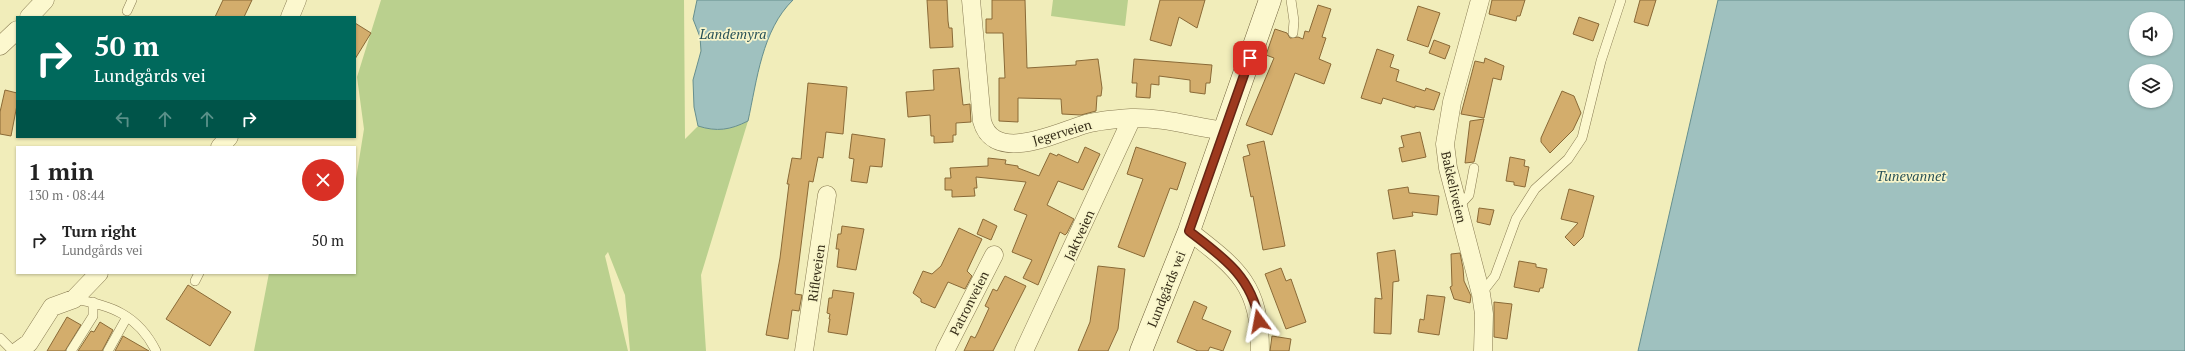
<!DOCTYPE html>
<html lang="en">
<head>
<meta charset="utf-8">
<style>
  :root { --surface:#fff; --page:#f2f2f2; --text:#222; --muted:#767676 }
  body { margin:0; font-family:"PT Serif",serif; background:var(--page); color:var(--text); height:100vh; display:flex; flex-direction:column; font-size:15px; white-space:nowrap }
  * { box-sizing:border-box; margin:0 }
  p { font-size:13px; color:var(--muted) }
  .icon { flex:none; width:22px; height:22px; fill:none; stroke:currentColor; stroke-width:2; stroke-linecap:round; stroke-linejoin:round }
  .map { position:relative; flex:1; overflow:hidden }
  .sheet { position:absolute; left:16px; top:146px; width:340px; height:128px; display:flex; flex-direction:column; background:var(--surface); border-radius:0px; box-shadow:0 1px 3px #0004 }
  .sheet>* { flex:none }
  .hud { position:absolute; left:16px; top:16px; width:340px; height:122px; border-radius:0px; box-shadow:0 1px 3px #0004; background:#00695c; color:#fff; overflow:hidden }
  .buttons { position:absolute; left:2129px; top:12px; display:grid; gap:8px }
  .buttons a { display:grid; place-items:center; width:44px; height:44px; border-radius:50%; background:var(--surface); box-shadow:0 1px 3px #0004; font-size:20px }
  .pin { position:absolute; display:grid; place-items:center; width:34px; height:34px; color:#fff; margin:-17px; border-radius:8px; box-shadow:0 2px 6px #0006 }
  .me { position:absolute; width:44px; margin:-22px; rotate:347deg; stroke-linejoin:round; filter:drop-shadow(0 0 3px #0008) }
  .turn { display:flex; align-items:center; gap:14px; height:84px; padding:0 12px; font-size:18px }
  .turn .icon { width:52px; height:52px; stroke-width:2.5 }
  .turn b { display:block; font-size:28px; line-height:34px }
  .lanes { display:flex; align-items:center; height:38px; padding:0 12px; background:#0003; justify-content:center; gap:20px; direction:ltr }
  .lanes .off { opacity:.35 }
  .round { display:grid; place-items:center; flex:none; width:42px; height:42px; border-radius:21px; background:var(--page) }
  .headline { display:flex; align-items:center; justify-content:space-between; height:68px; padding:0 12px }
  h1 { font-size:24px; font-weight:800; line-height:30px }
  ul { padding:0; list-style:none }
  li { display:flex; align-items:center; gap:12px; height:52px; padding:0 12px }
  li div { flex:1 }
  li b { display:block; font-size:15px }
  li em { font-style:normal }
  .map>svg:first-child { display:block }
  .green { fill:#bad08e }
  .water { fill:#9fc1bf; stroke:#668f8e; fill-rule:evenodd }
  .building { fill:#d3ad6c; stroke:#8a6a37 }
  .lines { fill:none; stroke-linecap:round; stroke-linejoin:round }
  .lane-casing { stroke:#897c53; stroke-width:10 }
  .street-casing { stroke:#897c53; stroke-width:19 }
  .secondary-casing { stroke:#6b5c37; stroke-width:23 }
  .lane { stroke:#fcf8ce; stroke-width:9 }
  .street { stroke:#fcf8ce; stroke-width:18 }
  .secondary { stroke:#fcf8ce; stroke-width:22 }
  .route-casing { stroke:#662514; stroke-width:10 }
  .route { stroke:#9d391e; stroke-width:7 }
  .labels { text-anchor:middle; stroke-width:3.5; stroke-linejoin:round; paint-order:stroke }
  .street-label { font-size:13px; fill:#372e19; stroke:#f8f5ca }
  .water-label { font-size:14px; font-style:italic; fill:#275158; stroke:#f8f5ca }
</style>
</head>
<body>
<div class="map">
<svg width="2185" height="351" viewBox="0 0 2185 351">
  <rect width="100%" height="100%" fill="#f1edba"/>
  <path class="green" d="M381 0H684L685 139 698 126C717 132 730 130 748 121L701 275 706 351H630L625 295 608 252 605 256 628 351H254L269 273H355V185L364 129 357 77Z
    M1053 0H1128L1125 26 1051 16Z"/>
  <path class="water" d="M697 0H793C762 30 757 80 748 121 730 130 717 132 698 126L694 107 693 80 701 51 700 37 693 19Z
    M1718 0H2185V351H1638ZM2136 19H2166V49H2136ZM2136 71H2166V101H2136Z"/>
  <path class="building" d="M223 0H252L244 17H215Z
    M927 0H947L948 21 949 28H952L953 47 930 48Z
    M992 0H1025L1027 68 1076 65V61L1098 59 1102 88 1101 96H1097L1096 111 1081 115 1062 114 1061 99 1018 98V122L999 121V78H1005L1003 33H986V19H992Z
    M1160 0H1205L1197 28 1179 17 1171 46 1150 40Z
    M1492 0H1525L1520 16H1517L1516 21 1489 14Z
    M1640 0H1656L1648 26 1634 22Z
    M1318 5 1331 9 1322 37 1326 38 1319 59 1331 64 1324 84 1295 73 1272 135 1246 125 1274 58 1266 55 1275 29 1287 33 1290 38 1298 37 1303 39 1305 31 1309 32Z
    M1418 6 1440 13 1428 47 1407 40Z
    M1579 17 1599 24 1593 41 1573 34Z
    M355 23 371 33 355 59Z
    M1434 40 1450 46 1445 59 1429 53Z
    M1377 49 1394 55 1390 67 1399 70 1396 81 1425 91 1426 88 1440 93 1434 110 1415 106V108L1383 98 1381 104 1361 98Z
    M1485 58 1504 66 1501 80 1493 78 1484 118 1461 114 1475 61 1484 63Z
    M1134 59 1212 65 1210 83H1206L1205 94 1190 92V80L1159 76V85L1151 84 1150 98 1136 97 1137 83H1132Z
    M959 68 963 105 970 104 971 122 956 123V135H953V142L934 143V136H931L930 115 908 117 906 92 934 90 933 70Z
    M808 83 847 87 843 134 826 132 823 158 818 157 813 182 809 181 795 294 802 295 799 311 792 310 788 339 766 335 780 258 789 184H787L792 158 801 159Z
    M5 90 17 93V105L11 136 0 134V112Z
    M1562 91 1574 96 1581 113 1573 130 1550 153 1541 142V138Z
    M1484 119 1474 162 1465 163 1470 121Z
    M1420 132 1426 157 1402 162 1399 148 1404 147 1401 136Z
    M852 134 885 139 882 167 870 166 867 183 851 181 854 159 849 158Z
    M1264 141 1285 246 1263 250 1253 196 1251 197 1243 157 1250 155 1247 145Z
    M1085 147 1100 154 1083 190 1058 181 1047 205 1074 219 1067 233 1065 235 1060 232 1038 285 1023 278 1032 260 1012 252 1027 215 1014 210 1026 182 976 177 977 188H974L975 196 952 197V190H945V178H951L950 168 988 166V158L1006 160 1005 164 1018 166V168L1039 176 1050 153 1057 156 1058 154 1078 163Z
    M1136 147 1186 163 1177 190 1170 188 1144 257 1118 247 1143 179 1127 174Z
    M1510 157 1525 160 1524 166 1529 167 1525 187 1514 185V182L1506 181Z
    M1408 187 1409 193 1439 196 1437 215 1412 212 1413 216 1393 219 1388 190Z
    M1569 189 1594 196 1583 237 1574 246 1565 237 1578 223 1561 219Z
    M1479 208 1494 210 1490 225 1477 222Z
    M983 219 997 226 991 240 977 234Z
    M842 226 864 229 856 270 837 267 839 249H836L838 234H841Z
    M959 228 982 239 967 271 972 276 965 289 948 282 935 308 921 302V299L913 293 923 271 932 274 941 266Z
    M1395 250 1399 281 1393 282 1391 334 1374 333 1375 298 1382 299 1377 253Z
    M1460 253 1463 268 1464 281 1471 296 1470 303 1454 299 1450 287 1452 286 1451 254Z
    M1519 261 1536 264V267L1547 269 1543 288H1540L1539 292 1514 287Z
    M1098 266 1125 269 1118 329 1108 351H1078L1090 322Z
    M1281 268 1286 281 1291 279 1306 322 1286 329 1265 274Z
    M1005 276 1026 286 993 351H964L971 336 975 338 978 332 989 308 985 306 993 289 997 291Z
    M188 285 231 312 210 346 166 319Z
    M833 290 854 293 847 335 828 332 830 319H829L830 314 827 313 829 298H832Z
    M1427 295 1445 297 1439 335 1418 332 1420 319 1424 320Z
    M1194 301 1207 307 1202 319 1231 331 1223 351 1210 347 1208 351H1198L1177 342Z
    M1494 302 1512 304 1507 339 1494 337Z
    M67 317 81 325 65 351H47Z
    M100 322 113 330 102 351H78L91 331 94 332Z
    M123 336 149 351H115Z
    M1272 336 1291 339 1289 351H1270Z"/>
  <g class="lines">
    <g class="lane-casing">
      <path id="lane" d="M1291 0 1294 21 1293 33
        M127 11 132 0
        M1458 207 1469 195 1474 168
        M195 281 199 273
        M1481 294 1495 276 1516 219 1535 189 1568 159 1582 138 1601 61 1621 0
        M74 299C111 305 138 315 156 351
        M0 338 13 351
        M71 351 93 316V302
        M108 351 127 317"/>
    </g>
    <g class="street-casing">
      <path id="street" d="M971 0 982 121C994 165 1058 132 1086 124 1101 120 1116 119 1131 118 1163 117 1194 127 1225 131
        M1480 0 1452 102 1445 144 1448 168 1481 294 1484 314 1483 351
        M29 17 45 0
        M290 17 297 0
        M0 46 17 30
        M220 147 229 137
        M1189 231C1238 269 1260 285 1260 351
        M18 351 29 343 52 307 74 299 99 273
        M804 351 827 195
        M945 351 994 255
        M1024 351 1132 118"/>
    </g>
    <g class="secondary-casing">
      <path id="secondary" d="M1141 351 1189 231 1270 0"/>
    </g>
    <use href="#lane" class="lane"/>
    <use href="#street" class="street"/>
    <use href="#secondary" class="secondary"/>
  </g>
  <g class="lines">
    <g class="route-casing">
      <path id="route" d="M1250 58 1189 231C1223 257 1252 277 1259 321"/>
    </g>
    <use href="#route" class="route"/>
  </g>
  <g class="labels">
    <g class="street-label">
      <text transform="translate(1062 132) rotate(-16)" y="5">Jegerveien</text>
      <text transform="translate(1454 187) rotate(77)" y="5">Bakkeliveien</text>
      <text transform="translate(1079 235) rotate(-65)" y="5">Jaktveien</text>
      <text transform="translate(816 273) rotate(-82)" y="5">Rifleveien</text>
      <text transform="translate(1166 289) rotate(-68)" y="5">Lundgårds vei</text>
      <text transform="translate(969 303) rotate(-63)" y="5">Patronveien</text>
    </g>
    <g class="water-label">
      <text x="733" y="39">Landemyra</text>
      <text x="1911" y="181">Tunevannet</text>
    </g>
  </g>
</svg>
<div class="buttons">
<a><svg class="icon" aria-label="sound" viewBox="0 0 24 24"><path d="M4 9h4l5-4v14l-5-4H4zM17 9q2 3 0 6"/></svg></a>
<a><svg class="icon" aria-label="layers" viewBox="0 0 24 24"><path d="M12 4l9 5-9 5-9-5zM3 14l9 5 9-5"/></svg></a>
</div>
<div class="pin" style="left:1250px;top:58px;background:#d93025"><svg class="icon" aria-label="arrive" viewBox="0 0 24 24"><path d="M6 21V4h12l-3 4 3 4H6"/></svg></div>
<svg class="me" style="left:1259px;top:321px" viewBox="-20 -20 40 40"><path d="M0-17L14 15 0 8-14 15z" fill="#9d391e" stroke="#fff" stroke-width="4"/></svg>
<div class="hud">
<div class="turn"><svg class="icon" aria-label="right" viewBox="0 0 24 24"><path d="M7 20v-9h11M14 6l5 5-5 5"/></svg><div><b>50 m</b>Lundgårds vei</div></div>
<div class="lanes"><svg class="icon off" aria-label="left" viewBox="0 0 24 24"><path d="M17 20v-9H6M10 6l-5 5 5 5"/></svg><svg class="icon off" aria-label="ahead" viewBox="0 0 24 24"><path d="M12 20V5M6 11l6-6 6 6"/></svg><svg class="icon off" aria-label="ahead" viewBox="0 0 24 24"><path d="M12 20V5M6 11l6-6 6 6"/></svg><svg class="icon" aria-label="right" viewBox="0 0 24 24"><path d="M7 20v-9h11M14 6l5 5-5 5"/></svg></div>
</div>
<section class="sheet">
<div class="headline"><div><h1>1 min</h1><p>130 m · 08:44</p></div><a class="round" style="background:#d93025;color:#fff"><svg class="icon" aria-label="close" viewBox="0 0 24 24"><path d="M6 6l12 12M18 6L6 18"/></svg></a></div>
<ul>
<li><svg class="icon" aria-label="right" viewBox="0 0 24 24"><path d="M7 20v-9h11M14 6l5 5-5 5"/></svg><div><b>Turn right</b><p>Lundgårds vei</p></div><em>50 m</em></li>
</ul>
</section>
</div>
</body>
</html>
